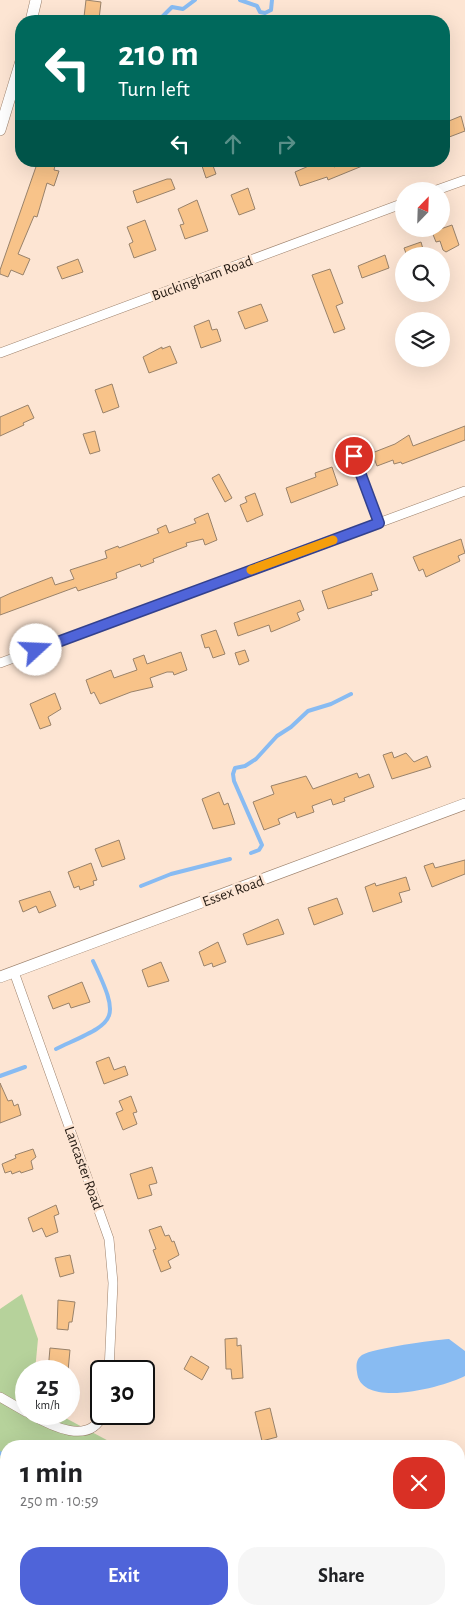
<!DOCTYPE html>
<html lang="en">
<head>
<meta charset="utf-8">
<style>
  :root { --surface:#fff; --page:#f6f6f6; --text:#202124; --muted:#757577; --accent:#4f64d9 }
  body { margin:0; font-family:"Alegreya Sans",sans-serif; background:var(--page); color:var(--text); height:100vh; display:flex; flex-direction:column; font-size:19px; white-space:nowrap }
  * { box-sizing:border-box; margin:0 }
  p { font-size:16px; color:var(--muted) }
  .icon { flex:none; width:28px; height:28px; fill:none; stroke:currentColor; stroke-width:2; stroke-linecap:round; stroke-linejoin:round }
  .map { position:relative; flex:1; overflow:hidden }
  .panel { position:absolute; left:0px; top:1440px; width:465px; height:175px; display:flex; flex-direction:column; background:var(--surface); border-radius:20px 20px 0 0; box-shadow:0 5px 20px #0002 }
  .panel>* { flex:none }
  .hud { position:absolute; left:15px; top:15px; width:435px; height:152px; border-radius:20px; box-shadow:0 5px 20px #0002; background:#00695c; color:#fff; overflow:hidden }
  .needle { width:32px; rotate:23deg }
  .fabs { position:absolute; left:395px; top:182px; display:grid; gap:10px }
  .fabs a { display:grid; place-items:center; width:55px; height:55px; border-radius:50%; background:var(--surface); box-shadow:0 5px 20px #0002; font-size:25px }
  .speed { position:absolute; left:15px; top:1360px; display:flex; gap:10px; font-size:25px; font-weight:700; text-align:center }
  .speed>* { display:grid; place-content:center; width:65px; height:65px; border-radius:50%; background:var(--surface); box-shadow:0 5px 20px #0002; line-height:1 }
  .speed small { font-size:12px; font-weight:400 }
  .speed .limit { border:2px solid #111; border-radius:8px; background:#fff; color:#111 }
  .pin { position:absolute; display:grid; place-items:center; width:42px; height:42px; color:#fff; margin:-21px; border:2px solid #fff; border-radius:50%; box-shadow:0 1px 5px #0007 }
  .me { position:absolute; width:55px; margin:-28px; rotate:70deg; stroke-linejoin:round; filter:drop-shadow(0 0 4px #0008) }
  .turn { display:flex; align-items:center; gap:18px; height:105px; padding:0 20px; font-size:22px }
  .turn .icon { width:65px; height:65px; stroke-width:2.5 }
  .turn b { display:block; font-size:35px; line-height:42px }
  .lanes { display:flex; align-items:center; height:48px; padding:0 20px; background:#0003; justify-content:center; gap:25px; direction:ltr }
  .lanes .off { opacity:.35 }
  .round { display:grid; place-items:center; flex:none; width:52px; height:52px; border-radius:20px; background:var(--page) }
  .summary { display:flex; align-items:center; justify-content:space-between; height:85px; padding:0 20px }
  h1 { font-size:30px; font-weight:700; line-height:38px }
  .cta { display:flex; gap:10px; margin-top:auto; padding:10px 20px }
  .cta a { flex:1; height:58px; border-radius:20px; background:var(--accent); color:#fff; font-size:20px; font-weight:700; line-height:58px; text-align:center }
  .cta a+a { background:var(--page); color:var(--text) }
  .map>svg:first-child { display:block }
  .green { fill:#b6d29b }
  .water { fill:#88bbf2 }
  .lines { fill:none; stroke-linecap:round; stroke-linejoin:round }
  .stream { stroke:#88bbf2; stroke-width:4 }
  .building { fill:#f8c389; stroke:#99826a }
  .service-casing { stroke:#9d826d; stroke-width:5.5 }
  .minor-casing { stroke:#9d826d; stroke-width:10 }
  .tertiary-casing { stroke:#9d826d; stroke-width:12 }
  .service { stroke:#fff; stroke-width:4.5 }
  .minor { stroke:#fff; stroke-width:9 }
  .tertiary { stroke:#fff; stroke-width:11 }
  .route-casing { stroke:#33418d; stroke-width:12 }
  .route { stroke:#4f64d9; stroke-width:9 }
  .slow { stroke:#f59e0b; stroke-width:9 }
  .labels { text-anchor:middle; stroke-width:5; stroke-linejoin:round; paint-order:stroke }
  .street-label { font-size:15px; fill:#251b13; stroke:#fde5d3 }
</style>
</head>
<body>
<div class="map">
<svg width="465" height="1615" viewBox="0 0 465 1615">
  <rect width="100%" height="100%" fill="#fde5d3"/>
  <path class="green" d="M22 1294 38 1339 35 1371H26V1414H58L118 1446H6V1609H152L151 1615H0V1309Z"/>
  <path class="water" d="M449 1339 465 1351V1376C444 1387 360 1410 357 1372 356 1366 356 1359 362 1355 374 1348 433 1340 449 1339Z
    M6 1533V1573L0 1577V1536Z"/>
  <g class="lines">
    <path class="stream" d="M240 0 257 6 260 12 265 13 271 10 272 0
      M158 21 172 7 183 9 195 0
      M251 853 259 850 262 845 234 781 233 774 235 768 245 766 256 759 277 736 291 727 308 711 331 704 351 694
      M141 886 171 874 230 859
      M56 1049C115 1021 123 1024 93 961
      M0 1076 25 1067
      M0 1453 6 1457"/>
  </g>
  <path class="building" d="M86 0 101 2 99 19 84 17Z
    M461 116 465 131 444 139V123Z
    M38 161H56L54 170 59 171 54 186 47 183 37 217 34 216 18 254 30 259 23 275 11 270 8 277 0 274V270Z
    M320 161H331L334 167 348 161 372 162 328 180 327 177 300 186 295 172Z
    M212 163 216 174 206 178 202 166Z
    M167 179H171L175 189 137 203 133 191Z
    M248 188 255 209 239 215 231 195Z
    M197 200 208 231 185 239 180 225 184 224 178 209Z
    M145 220 156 250 134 258 129 244 133 242 127 227Z
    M452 225 459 245 446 252 443 250 440 241 436 242 432 232Z
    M421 242 425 256H407L404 248Z
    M385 255 389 268 362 278 358 266Z
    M78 259 83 272 62 279 57 267Z
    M330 269 343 303 336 306 345 329 334 333 312 275Z
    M261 304 268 321 245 329 238 312Z
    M209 320 212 330 217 329 221 341 201 348 194 326Z
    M170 346 177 363 149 373 143 357 162 347V349Z
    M112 384 119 407 103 413 95 390Z
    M28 405 34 418 23 423 24 425 0 436V417Z
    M465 426V440L402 464 401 462 394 464 393 460 377 466 372 453 395 444 409 435 413 446Z
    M95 431 100 451 90 454 83 434Z
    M332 467 338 485 291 503 286 488 316 477 315 473Z
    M219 474 232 498 225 502 212 478Z
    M255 493 263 515 247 522 240 505 247 502 245 497Z
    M208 513 217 540 205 545 203 539 186 543 187 546 153 559 154 562 141 567 140 564 116 573 117 578 78 591 76 587 0 615V598L11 593 52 577 55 585 74 579 70 570 107 558 105 551 118 546 119 548 159 533 157 529 166 525 169 533 196 523 194 519Z
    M461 539 465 553 458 556 460 561 426 577 423 569 419 571 413 557Z
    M372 573 378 590 371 592 372 595 328 609 322 591Z
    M300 600 304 610 297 613 300 620 271 632 269 625 238 636 234 623Z
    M216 630 225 654 213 658 209 647 205 648 201 635Z
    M245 650 249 661 239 665 235 653Z
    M181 652 187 670 174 675 173 672H167L150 678 153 687 131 692 100 704 94 692 91 694 86 680 111 670 114 678 137 670 133 659 144 655 147 664Z
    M55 693 61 709 48 717 51 725 40 729 30 704Z
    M392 752 394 758 406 753 414 762 427 756 431 767 392 779 383 755Z
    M357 773 359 778 369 774 374 787 344 798 345 801 333 805 331 799 312 806 314 812 297 818 295 812 278 819 280 824 264 830 253 802 274 794 271 786 306 776 313 789Z
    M219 792 224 805 228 803 235 824 213 829 202 799Z
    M119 840 125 859 102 867 95 849Z
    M465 860V874L432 887 424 866 433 863 435 868Z
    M91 863 97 880 93 881 94 885 80 890 79 886 74 888 68 872Z
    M406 877 410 890 399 893 402 902 373 912 365 887 375 883 376 886Z
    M50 891 56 906 39 913 36 906 23 912 19 901Z
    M337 898 343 914 314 925 308 908Z
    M278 919 284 934 247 945 243 934Z
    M218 942 226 962 213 967 212 963 204 966 199 952Z
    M161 962 169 981 148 987 142 970Z
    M82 982 90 1002 71 1008 69 1003 53 1009 48 996Z
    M109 1057 114 1070 125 1066 128 1075 104 1084 96 1062Z
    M0 1083 8 1101 12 1100 14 1106 18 1104 21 1115 0 1123Z
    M131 1096 137 1112 133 1113 137 1124 123 1130 116 1113 123 1110 119 1101Z
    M33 1149 36 1157 31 1161 33 1169 21 1173 20 1171 12 1174 11 1171 5 1173 2 1164 16 1158 15 1155Z
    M152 1167 157 1183 149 1185 152 1195 138 1199 130 1174Z
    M56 1205 59 1214 54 1216 58 1232 46 1237 42 1228 33 1232 28 1218Z
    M161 1226 165 1236 169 1235 172 1242 174 1241 179 1255 168 1261 171 1268 161 1272 153 1250 156 1249 149 1230Z
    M70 1255 74 1273 60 1277 55 1258Z
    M58 1300 75 1302 72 1322H69L68 1330 57 1329Z
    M237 1338V1346L241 1345 243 1378 232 1379 231 1369H226L225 1339Z
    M50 1348 70 1350 68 1371H48Z
    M191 1356 209 1367 202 1380 184 1369Z
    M270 1408 277 1437 262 1441 255 1412Z"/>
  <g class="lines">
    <g class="service-casing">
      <path id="service" d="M354 455 379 523"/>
    </g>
    <g class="minor-casing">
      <path id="minor" d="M434 191 465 180
        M0 353 404 203
        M0 663 465 491
        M14 972 109 1239 113 1283 109 1371
        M0 1397 26 1412
        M30 1414C51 1426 90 1446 103 1414"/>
    </g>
    <g class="tertiary-casing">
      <path id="tertiary" d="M31 21 36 0
        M0 130 21 61
        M0 977 465 804"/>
    </g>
    <use href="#service" class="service"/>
    <use href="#minor" class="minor"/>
    <use href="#tertiary" class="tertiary"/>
  </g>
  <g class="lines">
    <g class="route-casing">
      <path id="route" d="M36 650 379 523 354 456"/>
    </g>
    <use href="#route" class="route"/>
    <path class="slow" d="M251 570 333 540"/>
  </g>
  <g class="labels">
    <g class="street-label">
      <text transform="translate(202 278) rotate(-20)" y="5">Buckingham Road</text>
      <text transform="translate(233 891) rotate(-20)" y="5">Essex Road</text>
      <text transform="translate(84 1168) rotate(70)" y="5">Lancaster Road</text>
    </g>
  </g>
</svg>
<div class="fabs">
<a><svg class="needle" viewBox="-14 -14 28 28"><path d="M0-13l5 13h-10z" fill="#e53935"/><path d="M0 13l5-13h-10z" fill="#757577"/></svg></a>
<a><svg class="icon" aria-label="search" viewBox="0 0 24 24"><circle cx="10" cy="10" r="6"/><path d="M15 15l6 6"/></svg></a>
<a><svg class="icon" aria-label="layers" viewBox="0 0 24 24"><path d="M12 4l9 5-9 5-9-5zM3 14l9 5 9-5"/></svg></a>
</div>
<div class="speed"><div>25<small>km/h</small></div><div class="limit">30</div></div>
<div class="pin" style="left:354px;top:456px;background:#d93025"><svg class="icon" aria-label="arrive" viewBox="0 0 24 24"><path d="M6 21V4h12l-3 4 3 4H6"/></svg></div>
<svg class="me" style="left:36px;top:650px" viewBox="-20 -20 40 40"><circle r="19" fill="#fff"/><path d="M0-13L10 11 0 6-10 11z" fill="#4f64d9"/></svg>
<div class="hud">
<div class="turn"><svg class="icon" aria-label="left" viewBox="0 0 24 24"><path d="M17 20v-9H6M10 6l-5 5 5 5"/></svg><div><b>210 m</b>Turn left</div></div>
<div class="lanes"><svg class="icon" aria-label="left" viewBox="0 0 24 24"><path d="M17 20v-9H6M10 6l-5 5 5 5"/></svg><svg class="icon off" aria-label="ahead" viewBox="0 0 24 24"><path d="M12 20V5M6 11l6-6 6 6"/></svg><svg class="icon off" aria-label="right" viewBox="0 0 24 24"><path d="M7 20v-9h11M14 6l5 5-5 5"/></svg></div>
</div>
<section class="panel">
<div class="summary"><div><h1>1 min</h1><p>250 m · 10:59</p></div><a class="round" style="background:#d93025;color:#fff"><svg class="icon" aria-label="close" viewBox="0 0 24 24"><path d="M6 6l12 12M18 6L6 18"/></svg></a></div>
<div class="cta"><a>Exit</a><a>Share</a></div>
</section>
</div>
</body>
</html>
